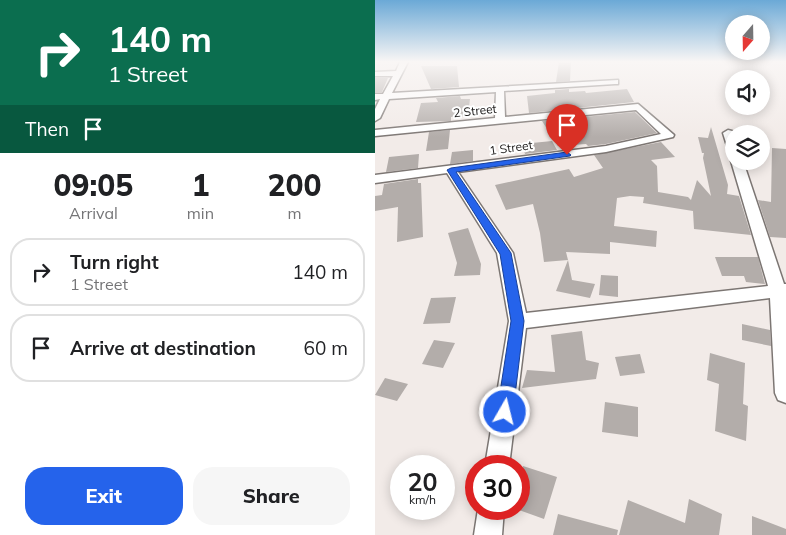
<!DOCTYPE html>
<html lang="en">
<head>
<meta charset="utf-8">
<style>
  :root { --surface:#fff; --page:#f6f6f6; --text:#202124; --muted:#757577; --line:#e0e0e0; --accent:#2563eb }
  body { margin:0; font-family:Mulish,sans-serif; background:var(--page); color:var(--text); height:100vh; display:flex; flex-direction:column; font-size:19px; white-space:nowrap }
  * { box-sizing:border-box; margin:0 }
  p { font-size:16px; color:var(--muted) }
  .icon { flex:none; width:28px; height:28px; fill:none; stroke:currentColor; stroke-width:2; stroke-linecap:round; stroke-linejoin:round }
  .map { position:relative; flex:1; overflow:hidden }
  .details { display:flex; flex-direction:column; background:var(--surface); width:375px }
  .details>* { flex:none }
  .guide { background:#0b6e4f; color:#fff; overflow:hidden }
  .needle { width:32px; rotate:200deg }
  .tools { position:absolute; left:350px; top:15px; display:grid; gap:10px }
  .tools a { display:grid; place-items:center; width:45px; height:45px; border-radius:50%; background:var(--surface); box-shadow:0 2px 12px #0003; font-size:25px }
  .speed { position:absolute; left:15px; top:455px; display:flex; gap:10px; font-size:25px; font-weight:700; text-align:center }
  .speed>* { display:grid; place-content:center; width:65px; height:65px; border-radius:50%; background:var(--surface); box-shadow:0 2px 12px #0003; line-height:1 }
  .speed small { font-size:12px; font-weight:400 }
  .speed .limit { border:8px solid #d22; background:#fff; color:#111 }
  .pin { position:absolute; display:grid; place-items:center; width:42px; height:42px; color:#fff; margin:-51px -21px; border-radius:50% 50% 50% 0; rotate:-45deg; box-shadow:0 0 5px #0007 }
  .pin .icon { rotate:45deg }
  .me { position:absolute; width:55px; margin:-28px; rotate:8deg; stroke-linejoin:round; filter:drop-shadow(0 0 4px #0008) }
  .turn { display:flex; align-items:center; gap:18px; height:105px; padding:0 25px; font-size:22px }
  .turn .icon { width:65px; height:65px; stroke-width:2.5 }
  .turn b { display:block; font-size:35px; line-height:42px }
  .then { display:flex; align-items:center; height:48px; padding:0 25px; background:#0003; gap:10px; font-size:19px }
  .eta { display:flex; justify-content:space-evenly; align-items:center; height:85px; text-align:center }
  .eta b { font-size:30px; font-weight:800; line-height:35px }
  .button { display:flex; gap:10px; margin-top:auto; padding:10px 25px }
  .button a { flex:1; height:58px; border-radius:20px; background:var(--accent); color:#fff; font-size:20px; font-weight:800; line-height:58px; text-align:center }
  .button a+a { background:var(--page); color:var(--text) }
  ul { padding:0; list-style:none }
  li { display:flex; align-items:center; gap:15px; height:68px; margin:0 10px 8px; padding:0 15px; border:2px solid var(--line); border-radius:20px }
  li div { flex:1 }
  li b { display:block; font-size:19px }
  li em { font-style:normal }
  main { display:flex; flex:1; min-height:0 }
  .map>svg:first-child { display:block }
  .building { fill:#b3adaa }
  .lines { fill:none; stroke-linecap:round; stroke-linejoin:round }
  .minor-casing { stroke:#7c7673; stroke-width:3 }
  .minor { fill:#fff; fill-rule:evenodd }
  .route { fill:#2563eb; stroke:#184099 }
  .labels { text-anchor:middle; stroke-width:4; stroke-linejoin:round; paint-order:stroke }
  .far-street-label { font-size:12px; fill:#1b1918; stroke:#fff }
</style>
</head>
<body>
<main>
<section class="details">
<div class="guide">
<div class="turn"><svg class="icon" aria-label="right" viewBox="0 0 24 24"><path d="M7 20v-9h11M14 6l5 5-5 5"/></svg><div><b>140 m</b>1 Street</div></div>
<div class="then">Then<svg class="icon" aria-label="arrive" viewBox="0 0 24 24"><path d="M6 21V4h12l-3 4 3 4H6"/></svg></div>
</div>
<div class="eta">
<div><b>09:05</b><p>Arrival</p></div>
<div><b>1</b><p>min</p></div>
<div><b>200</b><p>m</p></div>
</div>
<ul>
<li><svg class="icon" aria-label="right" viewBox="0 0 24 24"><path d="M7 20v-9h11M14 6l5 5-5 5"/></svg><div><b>Turn right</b><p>1 Street</p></div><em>140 m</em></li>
<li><svg class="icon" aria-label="arrive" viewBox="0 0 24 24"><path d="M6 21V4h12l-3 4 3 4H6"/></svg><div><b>Arrive at destination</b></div><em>60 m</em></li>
</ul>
<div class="button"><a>Exit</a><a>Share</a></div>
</section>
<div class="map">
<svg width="411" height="535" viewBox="0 0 411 535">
  <rect width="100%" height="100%" fill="#f2ebe8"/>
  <path class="building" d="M184 62H196L195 81 181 82Z
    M46 66H82L84 87 56 89Z
    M0 78H13L7 92H0Z
    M194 89V92L210 91 211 93 252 89 259 102 154 113 152 96 180 93V90Z
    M85 96 86 99H95L93 116 76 117V121L41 122 46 103 63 102 61 98Z
    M260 112 282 133 231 144 213 146 211 144 183 146 167 121Z
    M336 127 353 185 352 194 364 196 376 235 319 229 318 211 268 203 269 197 255 196 242 198 239 226 282 231 281 247 235 242V254L191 252 193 260 169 262 165 233 158 204 131 210 120 185 194 169 199 177 228 168 219 155 286 142 300 157 276 160 282 166 283 192 313 197 316 200 322 180 336 196 328 158 329 153H327L323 137 333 138Z
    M75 130 73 149 51 151 54 132Z
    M177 141 182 150 150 154 147 144Z
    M397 148 411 149V238L395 237 383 200 396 202Z
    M98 150V161L75 164 77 152Z
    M44 154 43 168 11 172 14 157Z
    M43 179V183H46L48 237 22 242 23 207 0 211V196L7 195 9 184Z
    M93 228 106 264 105 275 79 276 82 263 73 233Z
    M340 257H383L390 284 371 282 369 276H347Z
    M193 260 197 280 220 284 215 298 181 291Z
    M226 275 243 276V297L224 295Z
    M81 297 75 323 48 324 56 298Z
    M367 324 395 330 396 346 367 340Z
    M207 331 211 360 224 363 221 379 147 388 152 370 180 372 176 335Z
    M59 340 80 343 68 368 47 364Z
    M335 353 370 363 368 404 373 406 371 441 340 431 344 384 332 380Z
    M265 354 270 373 245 376 240 357Z
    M10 378 33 384 22 401 0 395Z
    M230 402 263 407V437L227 432Z
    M148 466 182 477 169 519 144 510V479Z
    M314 499 347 514 344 535H244L253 500 310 523Z
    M183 514 243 530 242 535H178Z
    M377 516 411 529V535H377Z"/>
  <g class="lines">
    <g class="minor-casing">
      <path id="minor" d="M25 62H33L17 93 243 80V84H240L129 91 130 117 263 104 299 135 298 137 231 152 83 172 138 253 151 313 393 286 356 161 359 158V161H368L409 284H411V403L403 400 400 393 395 298 151 328 134 466H110L134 321 122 253 72 173 0 183V175L231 146 286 134 261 110 0 136V130L120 118 121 92 14 99 5 118 0 121V109L5 99 0 100V94H8L18 76H0V72L21 71Z
        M353 130 357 131 359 134V152L353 149 348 133Z
        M103 509H129L127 535H99Z"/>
    </g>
    <use href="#minor" class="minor"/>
  </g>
  <linearGradient id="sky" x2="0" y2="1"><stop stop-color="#6ba9d6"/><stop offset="0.45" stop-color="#f9f6f5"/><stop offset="1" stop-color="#f9f6f5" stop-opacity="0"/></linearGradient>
  <rect width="411" height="137" fill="url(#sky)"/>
  <path class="route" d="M192 152 196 155 195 156 81 172 136 253 149 321 138 412 136 417 130 420 124 417 122 412 136 321 125 254 72 170 76 168Z"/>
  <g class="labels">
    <g class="far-street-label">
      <text transform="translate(100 111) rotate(-6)" y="4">2 Street</text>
      <text transform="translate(136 148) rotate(-8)" y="4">1 Street</text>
    </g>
  </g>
</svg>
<div class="tools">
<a><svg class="needle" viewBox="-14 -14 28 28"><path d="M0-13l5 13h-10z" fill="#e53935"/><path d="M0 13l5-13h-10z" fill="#757577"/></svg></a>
<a><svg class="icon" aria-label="sound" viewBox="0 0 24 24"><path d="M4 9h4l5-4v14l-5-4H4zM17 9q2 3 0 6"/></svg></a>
<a><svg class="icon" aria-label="layers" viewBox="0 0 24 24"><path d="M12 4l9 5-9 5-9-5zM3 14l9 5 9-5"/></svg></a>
</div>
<div class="speed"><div>20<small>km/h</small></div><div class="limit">30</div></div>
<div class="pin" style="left:192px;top:155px;background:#d93025"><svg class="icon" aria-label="arrive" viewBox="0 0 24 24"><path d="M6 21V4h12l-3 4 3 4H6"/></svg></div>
<svg class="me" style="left:130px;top:412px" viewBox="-20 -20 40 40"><circle r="17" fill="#2563eb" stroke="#fff" stroke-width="3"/><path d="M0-11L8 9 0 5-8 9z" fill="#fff"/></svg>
</div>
</main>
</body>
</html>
